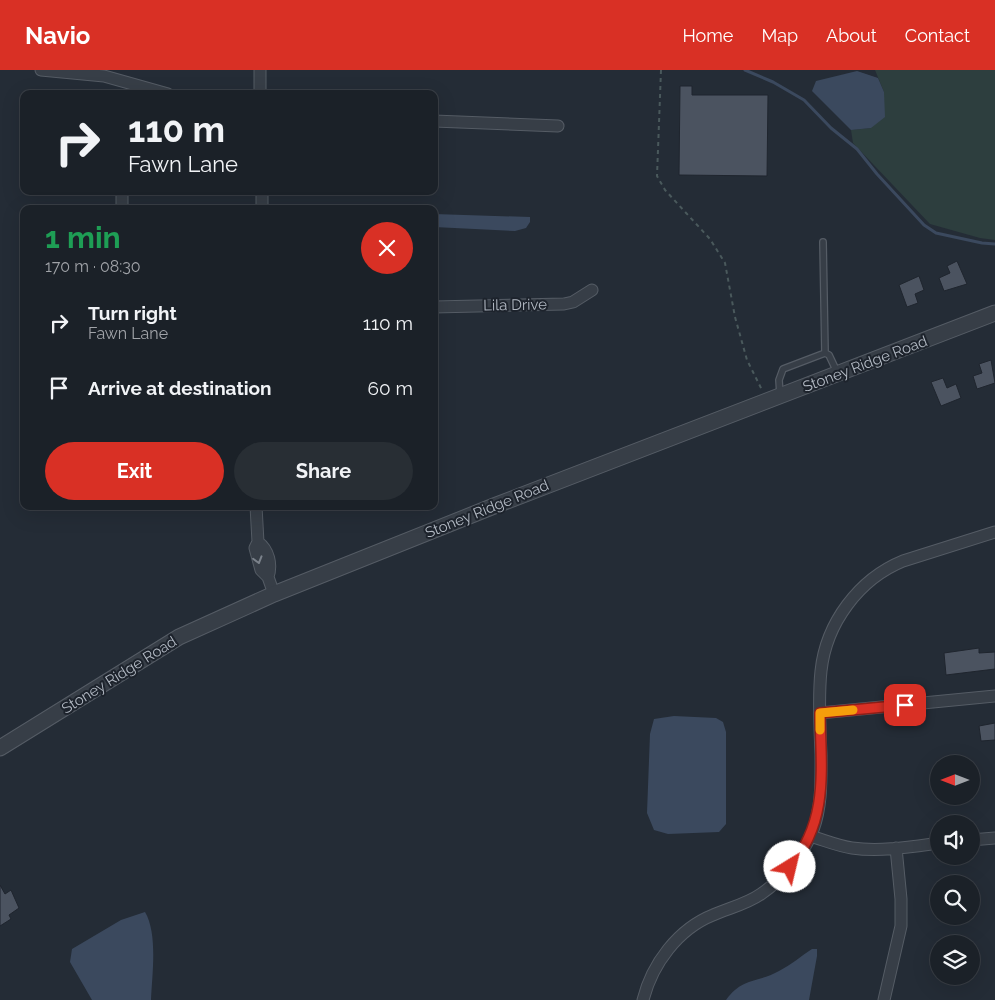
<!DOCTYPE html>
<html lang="en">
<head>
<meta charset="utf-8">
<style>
  :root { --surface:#1b2128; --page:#282e34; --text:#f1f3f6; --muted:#a0a3a8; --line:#393e45; --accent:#d93025 }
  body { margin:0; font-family:Raleway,sans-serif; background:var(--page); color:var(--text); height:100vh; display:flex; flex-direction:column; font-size:19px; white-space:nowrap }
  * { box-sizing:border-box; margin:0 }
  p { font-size:16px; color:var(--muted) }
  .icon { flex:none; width:28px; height:28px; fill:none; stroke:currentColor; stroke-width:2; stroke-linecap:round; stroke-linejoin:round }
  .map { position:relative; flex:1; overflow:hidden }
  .side { position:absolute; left:20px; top:135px; width:418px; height:305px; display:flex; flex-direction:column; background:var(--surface); border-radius:10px; box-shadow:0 5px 20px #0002,0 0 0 1px var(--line) }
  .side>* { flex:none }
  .banner { position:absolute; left:20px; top:20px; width:418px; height:105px; border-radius:10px; box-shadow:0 5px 20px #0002,0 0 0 1px var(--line); background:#1b2128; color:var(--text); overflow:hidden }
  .needle { width:32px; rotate:270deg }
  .tools { position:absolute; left:930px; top:685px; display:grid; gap:10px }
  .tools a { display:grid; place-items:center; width:50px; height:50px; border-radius:50%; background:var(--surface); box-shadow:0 5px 20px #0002,0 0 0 1px var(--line); font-size:25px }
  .pin { position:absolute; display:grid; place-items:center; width:42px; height:42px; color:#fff; margin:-21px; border-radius:10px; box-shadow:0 2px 8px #0006 }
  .me { position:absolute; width:55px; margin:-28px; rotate:36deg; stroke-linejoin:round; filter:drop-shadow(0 0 4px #0008) }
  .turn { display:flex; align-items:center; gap:18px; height:105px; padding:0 25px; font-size:22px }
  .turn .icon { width:65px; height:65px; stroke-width:2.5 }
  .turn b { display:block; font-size:35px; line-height:42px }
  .round { display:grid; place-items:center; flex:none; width:52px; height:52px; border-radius:26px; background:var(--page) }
  .headline { display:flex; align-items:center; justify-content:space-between; height:85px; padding:0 25px }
  h1 { font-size:30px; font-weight:700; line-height:38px; color:#1e9e55 }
  .action { display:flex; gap:10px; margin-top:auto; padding:10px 25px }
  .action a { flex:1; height:58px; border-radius:30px; background:var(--accent); color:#fff; font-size:20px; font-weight:700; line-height:58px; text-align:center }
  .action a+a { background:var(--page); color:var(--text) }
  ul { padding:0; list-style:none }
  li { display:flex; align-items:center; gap:15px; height:65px; padding:0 25px }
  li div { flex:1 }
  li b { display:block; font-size:19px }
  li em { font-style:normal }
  header { display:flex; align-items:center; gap:30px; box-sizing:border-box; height:70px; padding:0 25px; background:var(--accent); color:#fff }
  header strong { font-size:24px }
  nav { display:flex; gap:28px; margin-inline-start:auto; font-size:18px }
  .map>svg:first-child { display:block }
  .green { fill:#2d3e3e }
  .water { fill:#3b495e }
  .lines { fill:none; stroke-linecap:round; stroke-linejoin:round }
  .stream { stroke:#3b495e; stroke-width:3 }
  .building { fill:#4b5360; stroke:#1f252e }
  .service-casing { stroke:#555c65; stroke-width:8 }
  .minor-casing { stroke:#555c65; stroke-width:13 }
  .tertiary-casing { stroke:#555c65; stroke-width:17 }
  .path { stroke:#4a595c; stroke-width:2; stroke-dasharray:4 4; stroke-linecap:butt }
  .service { stroke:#373e47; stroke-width:5.5 }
  .minor { stroke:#373e47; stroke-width:11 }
  .tertiary { stroke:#373e47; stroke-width:15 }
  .oneway { stroke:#7b828b }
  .route-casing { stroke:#8d1f18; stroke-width:12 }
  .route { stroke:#d93025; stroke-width:9 }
  .slow { stroke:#f59e0b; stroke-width:9 }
  .labels { text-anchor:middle; stroke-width:4; stroke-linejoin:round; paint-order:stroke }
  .street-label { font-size:15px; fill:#b2b9c3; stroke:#1d232c }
</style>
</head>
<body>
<header>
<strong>Navio</strong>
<nav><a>Home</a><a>Map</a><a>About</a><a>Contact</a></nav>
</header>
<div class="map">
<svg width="995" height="930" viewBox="0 0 995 930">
  <rect width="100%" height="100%" fill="#242c36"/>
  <path class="green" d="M875 0H995V170L980 168 930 154 853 73 851 60 871 58 884 22Z"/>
  <path class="water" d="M857 1 878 8 884 22 885 47 871 58 851 60 812 21 816 11Z
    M434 144 530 147V152L526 158 515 161 434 157Z
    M674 646 716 648 723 652 726 662V754L719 762 668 764 654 760 647 743 650 664 654 649Z
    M145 842C158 864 152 905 151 930H92L70 892 72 879 121 850Z
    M812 879H817V886L809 930H726C742 907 758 913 779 901 791 895 801 886 812 879Z"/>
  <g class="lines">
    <path class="stream" d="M745 0 773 12 804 30 831 58 857 79 877 104 924 155 936 163 982 173 995 174"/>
  </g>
  <path class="building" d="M680 16H692V25H768L767 106 679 105Z
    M957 191 967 214 944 221 939 208 950 203 947 196Z
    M919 206 924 220 915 224 918 233 907 237 899 215Z
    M991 290 995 313 977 319 973 306 982 303 979 294Z
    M943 308 947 318 956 314 961 328 941 336 931 312Z
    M979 578V583L995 582V599L946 605 944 583Z
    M995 653V670L981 671 979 656Z
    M0 815 5 824 11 820 19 838 9 845 11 849 0 856Z"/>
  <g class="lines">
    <g class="service-casing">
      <path id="service" d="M823 172 825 283
        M780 325 779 310 783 299 825 283 829 285 837 302"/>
    </g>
    <g class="minor-casing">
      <path id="minor" d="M41 0 104 6 168 24
        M260 0V24
        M434 51 558 56
        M122 121V139
        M262 121V139
        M434 237 564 234 573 232 592 220
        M256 436 258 472 255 478 261 500 268 507 274 524
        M258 472C269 480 272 495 268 507
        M820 643 995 626
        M810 766C824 770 838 776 852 778 880 782 910 777 939 773
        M971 770 995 768
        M643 930C652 894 678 859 713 845 729 838 747 834 761 824 783 809 804 784 813 760 822 736 821 710 821 685 820 657 818 628 821 601 826 553 859 509 903 491L995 462
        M884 930 901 856V829L896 778"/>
    </g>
    <g class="tertiary-casing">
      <path id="tertiary" d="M0 678 179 567 274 524 494 436 995 243"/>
    </g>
    <path class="path" d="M661 0 657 106 665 120 710 169 725 193 735 247 747 290 762 320"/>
    <use href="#service" class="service"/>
    <use href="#minor" class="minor"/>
    <use href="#tertiary" class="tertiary"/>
  </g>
  <defs><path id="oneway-chevron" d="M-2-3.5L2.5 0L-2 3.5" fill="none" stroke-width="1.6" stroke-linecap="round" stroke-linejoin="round" transform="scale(1.25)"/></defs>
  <use class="oneway" href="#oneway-chevron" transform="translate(258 490) rotate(74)"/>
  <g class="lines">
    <g class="route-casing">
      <path id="route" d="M790 797C829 750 821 700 820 643L905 635"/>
    </g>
    <use href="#route" class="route"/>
    <path class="slow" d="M820 660V643L853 640"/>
  </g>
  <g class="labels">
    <g class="street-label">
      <text transform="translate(515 235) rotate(-1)" y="5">Lila Drive</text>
      <text transform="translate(865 294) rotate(-21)" y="5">Stoney Ridge Road</text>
      <text transform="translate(487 439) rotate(-22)" y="5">Stoney Ridge Road</text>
      <text transform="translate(119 605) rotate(-32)" y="5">Stoney Ridge Road</text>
    </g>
  </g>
</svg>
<div class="tools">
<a><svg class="needle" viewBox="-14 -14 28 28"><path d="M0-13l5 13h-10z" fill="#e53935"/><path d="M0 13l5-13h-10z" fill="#a0a3a8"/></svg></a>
<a><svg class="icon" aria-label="sound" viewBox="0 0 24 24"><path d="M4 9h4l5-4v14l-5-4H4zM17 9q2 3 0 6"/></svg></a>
<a><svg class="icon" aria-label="search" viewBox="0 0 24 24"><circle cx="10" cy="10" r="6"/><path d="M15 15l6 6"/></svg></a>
<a><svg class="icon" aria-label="layers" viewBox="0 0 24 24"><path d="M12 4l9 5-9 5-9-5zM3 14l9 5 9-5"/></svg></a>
</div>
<div class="pin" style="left:905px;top:635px;background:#d93025"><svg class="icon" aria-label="arrive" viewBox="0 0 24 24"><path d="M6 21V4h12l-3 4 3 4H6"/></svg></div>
<svg class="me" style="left:790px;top:797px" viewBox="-20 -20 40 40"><circle r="19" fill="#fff"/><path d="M0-13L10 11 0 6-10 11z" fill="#d93025"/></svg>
<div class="banner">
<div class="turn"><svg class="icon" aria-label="right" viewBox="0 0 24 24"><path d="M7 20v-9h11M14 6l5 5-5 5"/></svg><div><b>110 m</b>Fawn Lane</div></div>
</div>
<section class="side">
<div class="headline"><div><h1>1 min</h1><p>170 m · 08:30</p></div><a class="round" style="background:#d93025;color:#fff"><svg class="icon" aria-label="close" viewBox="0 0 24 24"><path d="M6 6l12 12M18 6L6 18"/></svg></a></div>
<ul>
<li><svg class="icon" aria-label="right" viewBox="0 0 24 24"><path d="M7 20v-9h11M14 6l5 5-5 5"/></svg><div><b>Turn right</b><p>Fawn Lane</p></div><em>110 m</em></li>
<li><svg class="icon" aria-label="arrive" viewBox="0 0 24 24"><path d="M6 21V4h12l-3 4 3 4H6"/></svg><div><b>Arrive at destination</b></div><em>60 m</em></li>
</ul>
<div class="action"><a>Exit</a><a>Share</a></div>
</section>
</div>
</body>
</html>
